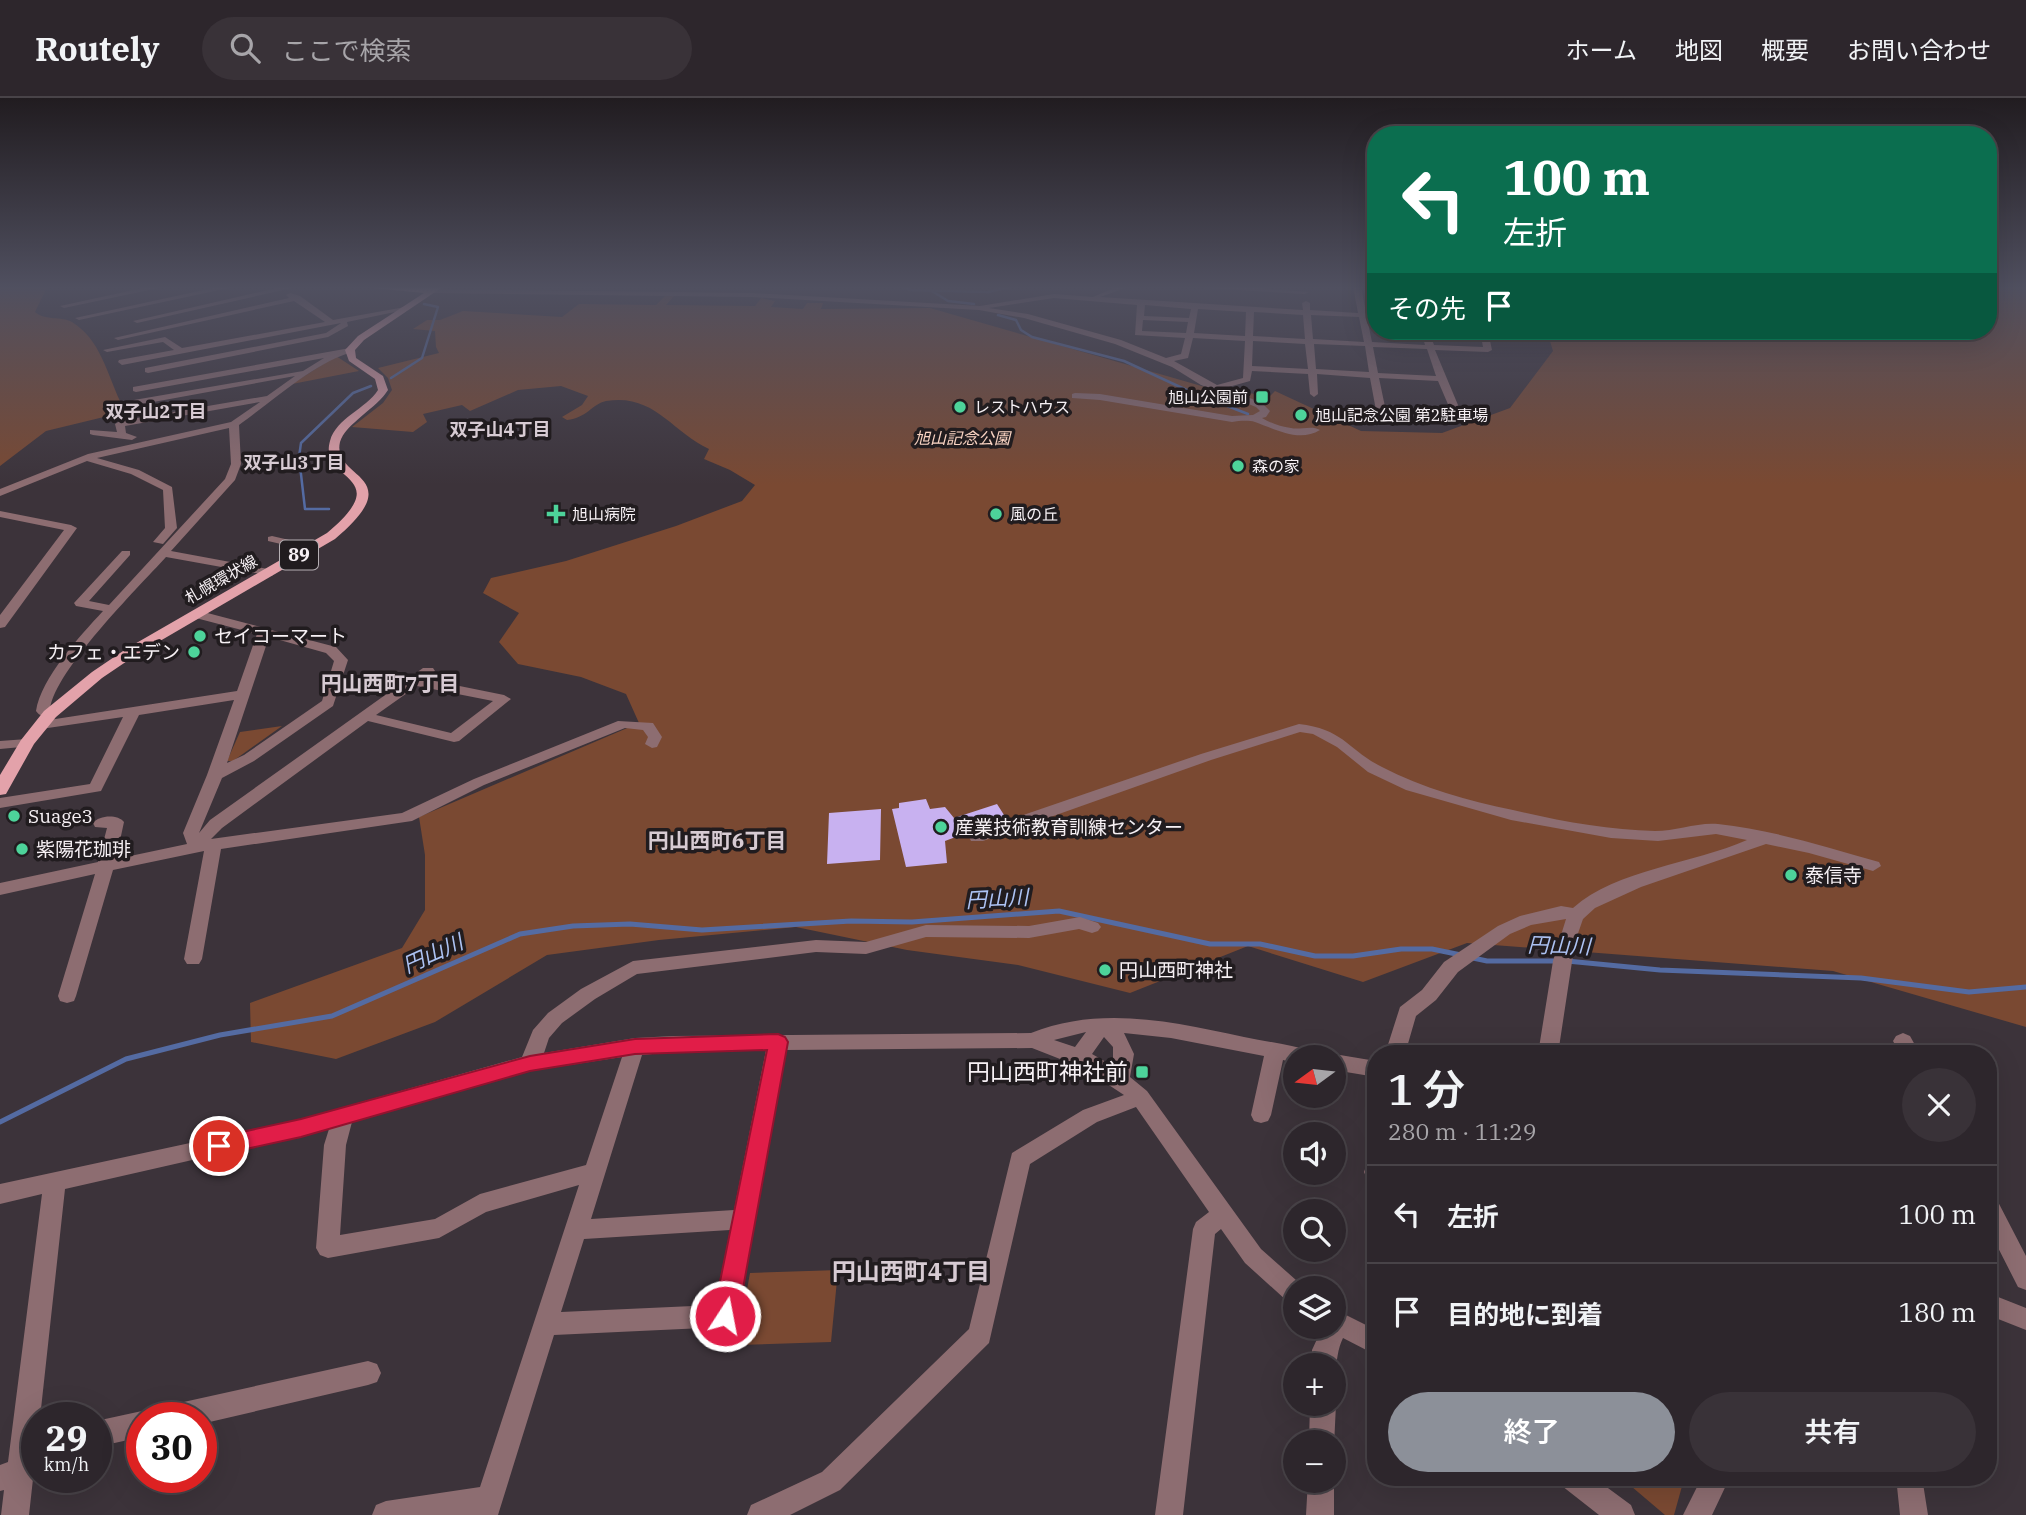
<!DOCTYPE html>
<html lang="ja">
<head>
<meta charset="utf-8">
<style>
  :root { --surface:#2d262c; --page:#393238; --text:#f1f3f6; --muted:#a7a5a9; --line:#484348; --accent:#8c9099 }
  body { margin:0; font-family:"IBM Plex Serif","Noto Sans JP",serif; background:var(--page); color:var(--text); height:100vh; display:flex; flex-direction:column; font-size:26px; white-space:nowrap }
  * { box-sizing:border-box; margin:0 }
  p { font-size:23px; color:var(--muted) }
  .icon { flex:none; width:38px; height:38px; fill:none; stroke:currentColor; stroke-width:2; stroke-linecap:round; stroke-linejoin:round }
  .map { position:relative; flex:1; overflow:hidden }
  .details { position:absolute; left:1367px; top:947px; width:630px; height:441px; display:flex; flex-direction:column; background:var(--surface); border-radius:28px; box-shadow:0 7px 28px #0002,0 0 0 2px var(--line) }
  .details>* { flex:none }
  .banner { position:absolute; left:1367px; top:28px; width:630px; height:214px; border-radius:28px; box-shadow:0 7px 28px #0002,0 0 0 2px var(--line); background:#0b6e4f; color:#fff; overflow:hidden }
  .needle { width:46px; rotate:255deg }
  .buttons { position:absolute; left:1283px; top:947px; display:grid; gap:14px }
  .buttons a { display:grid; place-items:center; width:63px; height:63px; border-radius:50%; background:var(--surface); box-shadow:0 7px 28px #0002,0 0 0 2px var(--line); font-size:35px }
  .speed { position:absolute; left:21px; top:1304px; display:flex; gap:14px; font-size:35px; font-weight:700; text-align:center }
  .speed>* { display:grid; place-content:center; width:91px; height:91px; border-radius:50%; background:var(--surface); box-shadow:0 7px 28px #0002,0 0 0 2px var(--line); line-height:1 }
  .speed small { font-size:18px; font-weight:400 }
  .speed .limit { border:10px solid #d22; background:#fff; color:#111 }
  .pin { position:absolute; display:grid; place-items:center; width:60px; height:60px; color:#fff; margin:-30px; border:4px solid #fff; border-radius:50%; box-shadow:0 2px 7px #0007 }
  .me { position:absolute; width:77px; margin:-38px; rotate:11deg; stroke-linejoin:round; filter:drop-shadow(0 0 5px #0008) }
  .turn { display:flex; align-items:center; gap:24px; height:147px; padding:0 21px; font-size:32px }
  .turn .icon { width:91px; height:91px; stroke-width:2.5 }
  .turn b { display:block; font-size:49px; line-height:60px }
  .then { display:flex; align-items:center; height:66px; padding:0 21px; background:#0003; gap:14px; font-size:26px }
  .round { display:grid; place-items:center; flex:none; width:74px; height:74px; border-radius:37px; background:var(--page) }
  .headline { display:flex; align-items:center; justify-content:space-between; height:119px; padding:0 21px }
  h1 { font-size:42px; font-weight:600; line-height:52px }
  .primary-button { display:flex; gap:14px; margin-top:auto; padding:14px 21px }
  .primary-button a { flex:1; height:80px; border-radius:42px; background:var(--accent); color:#fff; font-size:28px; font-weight:600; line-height:80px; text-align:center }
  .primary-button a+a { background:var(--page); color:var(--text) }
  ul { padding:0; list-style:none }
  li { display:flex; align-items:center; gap:21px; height:98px; padding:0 21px; border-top:2px solid var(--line) }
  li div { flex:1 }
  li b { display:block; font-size:26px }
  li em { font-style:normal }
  header { display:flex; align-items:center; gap:42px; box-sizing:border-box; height:98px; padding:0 35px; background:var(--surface); border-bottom:2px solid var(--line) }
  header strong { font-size:33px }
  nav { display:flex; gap:38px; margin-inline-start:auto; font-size:24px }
  .search { width:490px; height:63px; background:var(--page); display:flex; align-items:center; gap:18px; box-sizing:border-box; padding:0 24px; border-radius:38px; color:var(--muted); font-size:26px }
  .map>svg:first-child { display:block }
  .green { fill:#7a4932 }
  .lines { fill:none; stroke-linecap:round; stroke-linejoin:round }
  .stream-far1 { stroke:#546ba2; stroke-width:2.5 }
  .stream { stroke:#546ba2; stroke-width:5 }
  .building { fill:#c8b1f0 }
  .minor { fill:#8d6d71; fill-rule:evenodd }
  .major { fill:#e3a2aa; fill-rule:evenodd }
  .route { fill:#e11d48; stroke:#92132f; stroke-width:2 }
  .poi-dot { fill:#4dd39a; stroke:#211c1f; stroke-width:2.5 }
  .labels { text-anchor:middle; stroke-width:7; stroke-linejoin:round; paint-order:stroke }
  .far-poi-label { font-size:16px; fill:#f6f0f4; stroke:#211c1f; text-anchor:start }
  .far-park-label { font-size:16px; font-style:italic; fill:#f9d3c2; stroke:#211c1f }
  .far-street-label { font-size:16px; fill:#f6f0f4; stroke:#211c1f }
  .far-neighbourhood-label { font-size:18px; font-weight:bold; fill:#d7cbd3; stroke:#211c1f }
  .shield { fill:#211c1f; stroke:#b6b0b4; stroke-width:2 }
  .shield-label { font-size:18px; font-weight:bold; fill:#f6f0f4 }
  .poi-label { font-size:19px; fill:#f6f0f4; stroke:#211c1f; text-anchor:start }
  .neighbourhood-label { font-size:21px; font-weight:bold; fill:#d7cbd3; stroke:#211c1f }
  .water-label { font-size:21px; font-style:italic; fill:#adc3f4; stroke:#211c1f }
  .near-poi-label { font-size:23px; fill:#f6f0f4; stroke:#211c1f; text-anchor:end }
  .near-neighbourhood-label { font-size:24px; font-weight:bold; fill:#d7cbd3; stroke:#211c1f }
</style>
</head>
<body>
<header>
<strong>Routely</strong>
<div class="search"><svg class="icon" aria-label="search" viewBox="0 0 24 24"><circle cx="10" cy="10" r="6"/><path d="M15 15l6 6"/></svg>ここで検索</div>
<nav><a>ホーム</a><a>地図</a><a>概要</a><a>お問い合わせ</a></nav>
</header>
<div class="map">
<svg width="2026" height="1417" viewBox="0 0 2026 1417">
  <rect width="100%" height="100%" fill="#3c333a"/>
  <path class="green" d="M0 188 47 189 35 214C45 223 61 218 72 224 100 241 107 275 120 303L108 318 46 333 0 368Z
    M1988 188H2026V929L1833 873 1467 845 1363 884 1248 848 1130 895 1018 867 907 852 796 829 659 842 547 857 435 924 336 961 251 944 250 905 402 850 425 812V757L419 719 639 625 626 596 581 579 518 566 499 544 519 515 483 495 491 480 566 463 676 428 742 403 755 387 730 372 704 361 709 351C671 333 654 295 606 303 592 306 587 320 567 322L562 319 582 307 588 298 561 288 518 292 470 313 462 307 423 316 427 324 413 334 352 329 383 305 392 292 388 280 378 270 439 255 436 249 435 233 413 231 427 222H440L463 213 562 219 579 206 656 207 665 198H674L666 207 755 208 761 200 775 203 771 209 803 211 807 205H823L821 211 930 210 1205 289 1270 298 1275 293 1361 333 1442 335 1510 310 1553 253 1547 233H1988Z
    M336 258 359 273 292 286Z
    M282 628 233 663H227L240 634Z
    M838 1172 831 1244 737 1247 750 1175Z
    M1626 1379 1684 1381 1674 1417H1665L1625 1383Z"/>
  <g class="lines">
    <path class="stream-far1" d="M901 188 911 192 988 194 1014 188
      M932 193 948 203 974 206
      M998 217 1016 222 1021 232 1032 239 1124 263 1191 294 1248 316
      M391 280 422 260 438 209 424 206
      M329 411H305L299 359 301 345 353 295 371 288"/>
    <path class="stream" d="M1473 860 1487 863H1558
      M1567 863 1660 872 1861 880 1969 894 2026 889
      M0 1024 126 961 220 937 332 918 520 836 573 828 630 826 702 832 851 823 912 824 1059 813 1210 846H1260L1315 858H1353L1401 851H1432L1461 857"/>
  </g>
  <path class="building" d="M926 701 930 711 945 709 954 720 997 706 1006 720 945 743 947 765 906 769 892 711 899 710V705Z
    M881 711 880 762 827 766 829 715Z"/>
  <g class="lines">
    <path class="minor" d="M152 188H168L64 210 60 208Z
      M222 188H238L79 222 75 220Z
      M286 188H301L137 225 133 223Z
      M1119 188H1131L1100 199 1303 212 1302 205 1306 203 1310 205V212L1358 215 1353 188H1361L1366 215 1376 216V220H1367L1372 244 1425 247 1421 233H1429L1434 247 1483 249 1480 233H1488L1492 252 1488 254 1435 252 1463 319 1451 327 1446 324 1453 318 1438 283 1379 280 1388 323 1383 326 1378 323 1370 280 1317 276 1318 296 1314 299 1310 296 1308 276 1252 273 1250 283 1225 290 1262 305 1270 313 1266 319 1262 320C1271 325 1280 329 1291 330 1300 332 1312 327 1320 332 1299 345 1275 331 1255 324 1248 322 1239 323 1232 324L1100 302 1072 300V296L1075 295 1100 296 1232 318 1253 317 1260 313 1256 309 1201 287 1172 269 1115 246 1024 220 979 212 753 199 434 195 430 193 434 191 753 195 980 208 1054 196 1093 199ZM1054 200 1137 207 1135 237 1185 240 1181 256 1166 260 1121 242 1028 216 989 210ZM1145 207 1191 211 1189 220 1144 218ZM1198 211 1246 214 1245 238 1194 235ZM1254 214 1303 217 1305 241 1253 238ZM1311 217 1359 219 1364 244 1313 241ZM1143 222 1188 224 1186 235 1142 233ZM1193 240 1245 243 1243 280 1217 287 1174 263 1188 260ZM1253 243 1305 246 1308 271 1252 268ZM1314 246 1365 248 1369 274 1316 271ZM1373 249 1427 251 1436 278 1378 275Z
      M1172 188H1232L1309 194 1305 196Z
      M290 195 300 198 333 222 405 209 409 211 347 224 348 228 328 239 148 275 145 274V270L326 235 341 225 122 267 118 264 119 262 174 252 163 244 107 254 103 252 165 239 182 250 325 224 294 203 118 242 114 240 289 200 286 197Z
      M350 250 354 252 353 254C318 262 270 305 239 327L241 366 235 382 171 453 268 471 274 475 272 478 166 459C136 492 56 571 50 611L57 616 55 619C48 621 40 619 36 613 41 580 80 538 103 513L76 508 74 505 122 453H130V457L89 503 109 507 225 381 231 366 229 330 97 360 139 372 172 389 177 430 163 446 153 444 165 430 163 392 131 376 87 363 0 398V391L88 356 231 324 260 304 125 328 126 335 137 339 132 342 93 337 90 336V332L117 334 115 326 120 323 267 298 295 278 137 307 132 304 134 302 303 273 324 260 136 294 133 293V289Z
      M0 413 71 427 77 430 5 529 0 530V517L64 432 0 419Z
      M272 438 315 448 317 450 311 453 268 443V439Z
      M196 512 261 529H270L271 532 336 549 348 562 333 608 254 663 222 680 199 735 210 722 423 570H433L435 573 425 581 504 597 511 601 459 643 454 644 368 623 222 730 211 741 402 715 474 681 618 623 653 625 662 639 657 649 652 650 645 646 648 639 643 632 625 630 484 687 412 723 221 751 202 861 199 866H187L184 861 204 753 113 772 76 898 74 903 67 905 60 903 58 898 95 776 0 797V785L98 764 107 730 95 729 93 725C99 717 118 716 124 724L116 761 187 746 183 735 207 677 234 602 139 617 101 693 0 710V700L90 686 123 619 41 631 34 627 36 624 237 593 257 536 192 519 190 516ZM269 539 326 555 334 563 322 603 244 657 227 665ZM417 588 493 603 451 635 376 617Z
      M1299 626C1344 631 1348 652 1382 669 1422 690 1469 703 1513 712 1559 723 1608 732 1655 733 1676 733 1698 724 1718 726 1773 732 1827 749 1879 764L1881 768 1873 773 1809 755 1766 746 1641 789 1595 810 1583 821 1575 844 1558 956H1538L1553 863 1566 821 1531 827 1510 836 1458 874 1436 902 1416 918 1405 956H1385L1400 909 1422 892 1444 864 1498 828 1520 818 1561 808 1573 810C1617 771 1693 766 1747 742L1716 736 1658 743 1611 740 1511 722 1406 692 1368 674 1337 649 1313 636 1300 634 1211 662 983 743H971L969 739 971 735 1201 656Z
      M27 641 32 642 34 645 32 648 0 651V643Z
      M1080 819 1098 825 1101 829 1098 833 1092 835 1079 831 1029 840 926 839 866 856 816 854 637 876 595 901 562 925 549 940 544 955 635 940 673 938 1031 935C1101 907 1174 924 1244 939 1267 944 1291 946 1313 954L1316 959H1295V965L1283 962 1271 1017 1268 1023 1261 1025 1254 1023 1251 1017 1264 958 1171 940 1124 935 1134 956 1130 979 1147 993 1261 1151 1305 1190H1295V1206L1287 1203 1245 1165 1221 1131 1215 1136 1183 1417H1155L1193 1131 1196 1124 1209 1114 1136 1009 1097 1024 1030 1066 989 1245 840 1392 790 1417H747L751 1407 822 1374 969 1231 1012 1055 1083 1012 1124 997 1083 970 1032 950 786 952 734 1226 725 1229 554 1237 498 1417H372L376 1407 386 1403 480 1389 579 1087 486 1114 439 1140 328 1160 320 1157 316 1150 324 1047 329 1031 65 1091 40 1320H37V1345L29 1417H1L4 1392 0 1393V1367L8 1364 42 1096 0 1106V1086L301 1021 522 959 533 932 548 915 581 891 633 863 816 842 866 844 926 827 1029 828ZM1086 934 1075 949 1054 942ZM1104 939 1113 949V968L1092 956ZM766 952 734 1112 591 1121 642 957 673 954ZM622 959 586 1067 480 1096 435 1121 340 1137 346 1047 352 1024 530 973ZM730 1132 715 1207 561 1214 584 1141Z
      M1903 935 1910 938 1920 956H1900L1893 943 1896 938Z
      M1334 956 1376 963V979L1334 972V959H1327Z
      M1376 1060V1083H1375L1367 1081 1364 1074 1368 1063Z
      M1988 1097 1996 1100 2026 1158V1192L2018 1189 1988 1130Z
      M1988 1195 2026 1210V1232L1988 1217Z
      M1334 1211 1376 1232V1257L1343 1240C1337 1252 1338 1262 1334 1274V1267H1312V1252L1323 1228H1334Z
      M368 1263 377 1266 381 1275 377 1284 368 1287 201 1326V1320H157L161 1311 170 1307Z
      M1334 1300 1336 1306 1334 1348V1344H1309L1310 1306H1334Z
      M142 1313 152 1320H142V1339L96 1349V1323Z
      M1558 1379H1593L1631 1407 1635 1417H1599L1562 1388Z
      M1702 1379H1730L1712 1417H1683Z
      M1896 1379H1922L1928 1417H1900Z
      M1334 1380V1417H1306L1308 1382H1334Z"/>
    <path class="major" d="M352 188H444L364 242 355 252 356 260 383 278 388 292C377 310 345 326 340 344 331 382 412 376 335 441L136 557 102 580 56 619 34 646 6 696 0 697V677L21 642 44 613 92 574 126 551 327 435C398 376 318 384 330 343 336 320 366 311 378 292L375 281 349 263 345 252 358 238 424 195Z"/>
  </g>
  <linearGradient id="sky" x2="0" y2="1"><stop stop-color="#211c20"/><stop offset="0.49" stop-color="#505060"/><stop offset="1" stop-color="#505060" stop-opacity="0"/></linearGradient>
  <rect width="2026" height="387" fill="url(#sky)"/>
  <path class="route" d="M778 936 785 939 788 944 738 1218 734 1226 725 1229 717 1226 713 1218 767 952 635 956 530 973 301 1039 219 1057 211 1054 208 1048 211 1042 219 1039 301 1021 530 958 635 941Z"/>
  <g class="poi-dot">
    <rect x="1255" y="292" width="14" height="14" rx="3.5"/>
    <circle cx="960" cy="309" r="7"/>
    <circle cx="1301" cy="317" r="7"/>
    <circle cx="1238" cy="368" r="7"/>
    <path d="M552.5 405.5h7v7h7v7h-7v7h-7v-7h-7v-7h7z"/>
    <circle cx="996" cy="416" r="7"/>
    <circle cx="200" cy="538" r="7"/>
    <circle cx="194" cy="554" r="7"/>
    <circle cx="14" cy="718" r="7"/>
    <circle cx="941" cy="729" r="7"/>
    <circle cx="22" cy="751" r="7"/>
    <circle cx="1791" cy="777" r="7"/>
    <circle cx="1105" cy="872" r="7"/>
    <rect x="1135" y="967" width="14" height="14" rx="3.5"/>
  </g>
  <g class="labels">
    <g class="far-poi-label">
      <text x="1248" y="305" text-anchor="end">旭山公園前</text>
      <text x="974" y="315">レストハウス</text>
      <text x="1315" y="323">旭山記念公園 第2駐車場</text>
      <text x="1252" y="374">森の家</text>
      <text x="572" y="422">旭山病院</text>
      <text x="1010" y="422">風の丘</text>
    </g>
    <g class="far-park-label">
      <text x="962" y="346">旭山記念公園</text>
    </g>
    <g class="far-street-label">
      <text transform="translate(221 481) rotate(-30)" y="6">札幌環状線</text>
    </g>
    <g class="far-neighbourhood-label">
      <text x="156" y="320">双子山2丁目</text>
      <text x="500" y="338">双子山4丁目</text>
      <text x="294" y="371">双子山3丁目</text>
    </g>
    <rect class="shield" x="280" y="442.5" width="38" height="29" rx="5"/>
    <g class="shield-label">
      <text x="299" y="463">89</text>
    </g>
    <g class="poi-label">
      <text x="214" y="545">セイコーマート</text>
      <text x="180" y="561" text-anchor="end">カフェ・エデン</text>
      <text x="28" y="725">Suage3</text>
      <text x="955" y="736">産業技術教育訓練センター</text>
      <text x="36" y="758">紫陽花珈琲</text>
      <text x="1805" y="784">泰信寺</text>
      <text x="1119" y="879">円山西町神社</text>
    </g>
    <g class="neighbourhood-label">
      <text x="390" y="593">円山西町7丁目</text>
      <text x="717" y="750">円山西町6丁目</text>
    </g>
    <g class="water-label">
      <text transform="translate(997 801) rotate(-3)" y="7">円山川</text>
      <text transform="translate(1559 848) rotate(2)" y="7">円山川</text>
      <text transform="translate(433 856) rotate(-24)" y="7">円山川</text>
    </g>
    <g class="near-poi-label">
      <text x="1128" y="982">円山西町神社前</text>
    </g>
    <g class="near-neighbourhood-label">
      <text x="911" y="1182">円山西町4丁目</text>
    </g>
  </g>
</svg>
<div class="buttons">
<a><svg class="needle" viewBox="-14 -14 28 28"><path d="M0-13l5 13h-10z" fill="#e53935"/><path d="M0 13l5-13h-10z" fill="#a7a5a9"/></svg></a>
<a><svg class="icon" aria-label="sound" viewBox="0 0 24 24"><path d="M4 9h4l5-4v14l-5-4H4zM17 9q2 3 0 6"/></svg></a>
<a><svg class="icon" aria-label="search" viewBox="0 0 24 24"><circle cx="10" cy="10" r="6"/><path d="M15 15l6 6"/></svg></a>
<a><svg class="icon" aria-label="layers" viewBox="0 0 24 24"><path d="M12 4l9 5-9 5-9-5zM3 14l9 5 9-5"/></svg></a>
<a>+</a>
<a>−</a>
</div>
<div class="speed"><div>29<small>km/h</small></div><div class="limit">30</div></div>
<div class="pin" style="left:219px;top:1048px;background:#d93025"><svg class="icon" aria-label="arrive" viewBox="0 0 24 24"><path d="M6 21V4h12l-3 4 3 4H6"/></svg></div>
<svg class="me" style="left:725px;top:1218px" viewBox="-20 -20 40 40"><circle r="17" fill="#e11d48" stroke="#fff" stroke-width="3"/><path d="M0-11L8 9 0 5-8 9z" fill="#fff"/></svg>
<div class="banner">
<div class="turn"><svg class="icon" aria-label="left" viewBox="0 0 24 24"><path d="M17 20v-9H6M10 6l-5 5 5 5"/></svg><div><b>100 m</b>左折</div></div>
<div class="then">その先<svg class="icon" aria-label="arrive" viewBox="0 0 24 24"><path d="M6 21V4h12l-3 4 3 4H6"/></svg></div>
</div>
<section class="details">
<div class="headline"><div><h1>1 分</h1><p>280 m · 11:29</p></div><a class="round"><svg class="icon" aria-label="close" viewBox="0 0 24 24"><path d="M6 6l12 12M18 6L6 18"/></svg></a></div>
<ul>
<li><svg class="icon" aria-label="left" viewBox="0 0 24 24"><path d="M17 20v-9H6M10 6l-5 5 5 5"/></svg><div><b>左折</b></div><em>100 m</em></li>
<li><svg class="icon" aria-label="arrive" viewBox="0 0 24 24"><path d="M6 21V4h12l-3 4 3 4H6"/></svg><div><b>目的地に到着</b></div><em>180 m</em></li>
</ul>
<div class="primary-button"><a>終了</a><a>共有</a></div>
</section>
</div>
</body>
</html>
